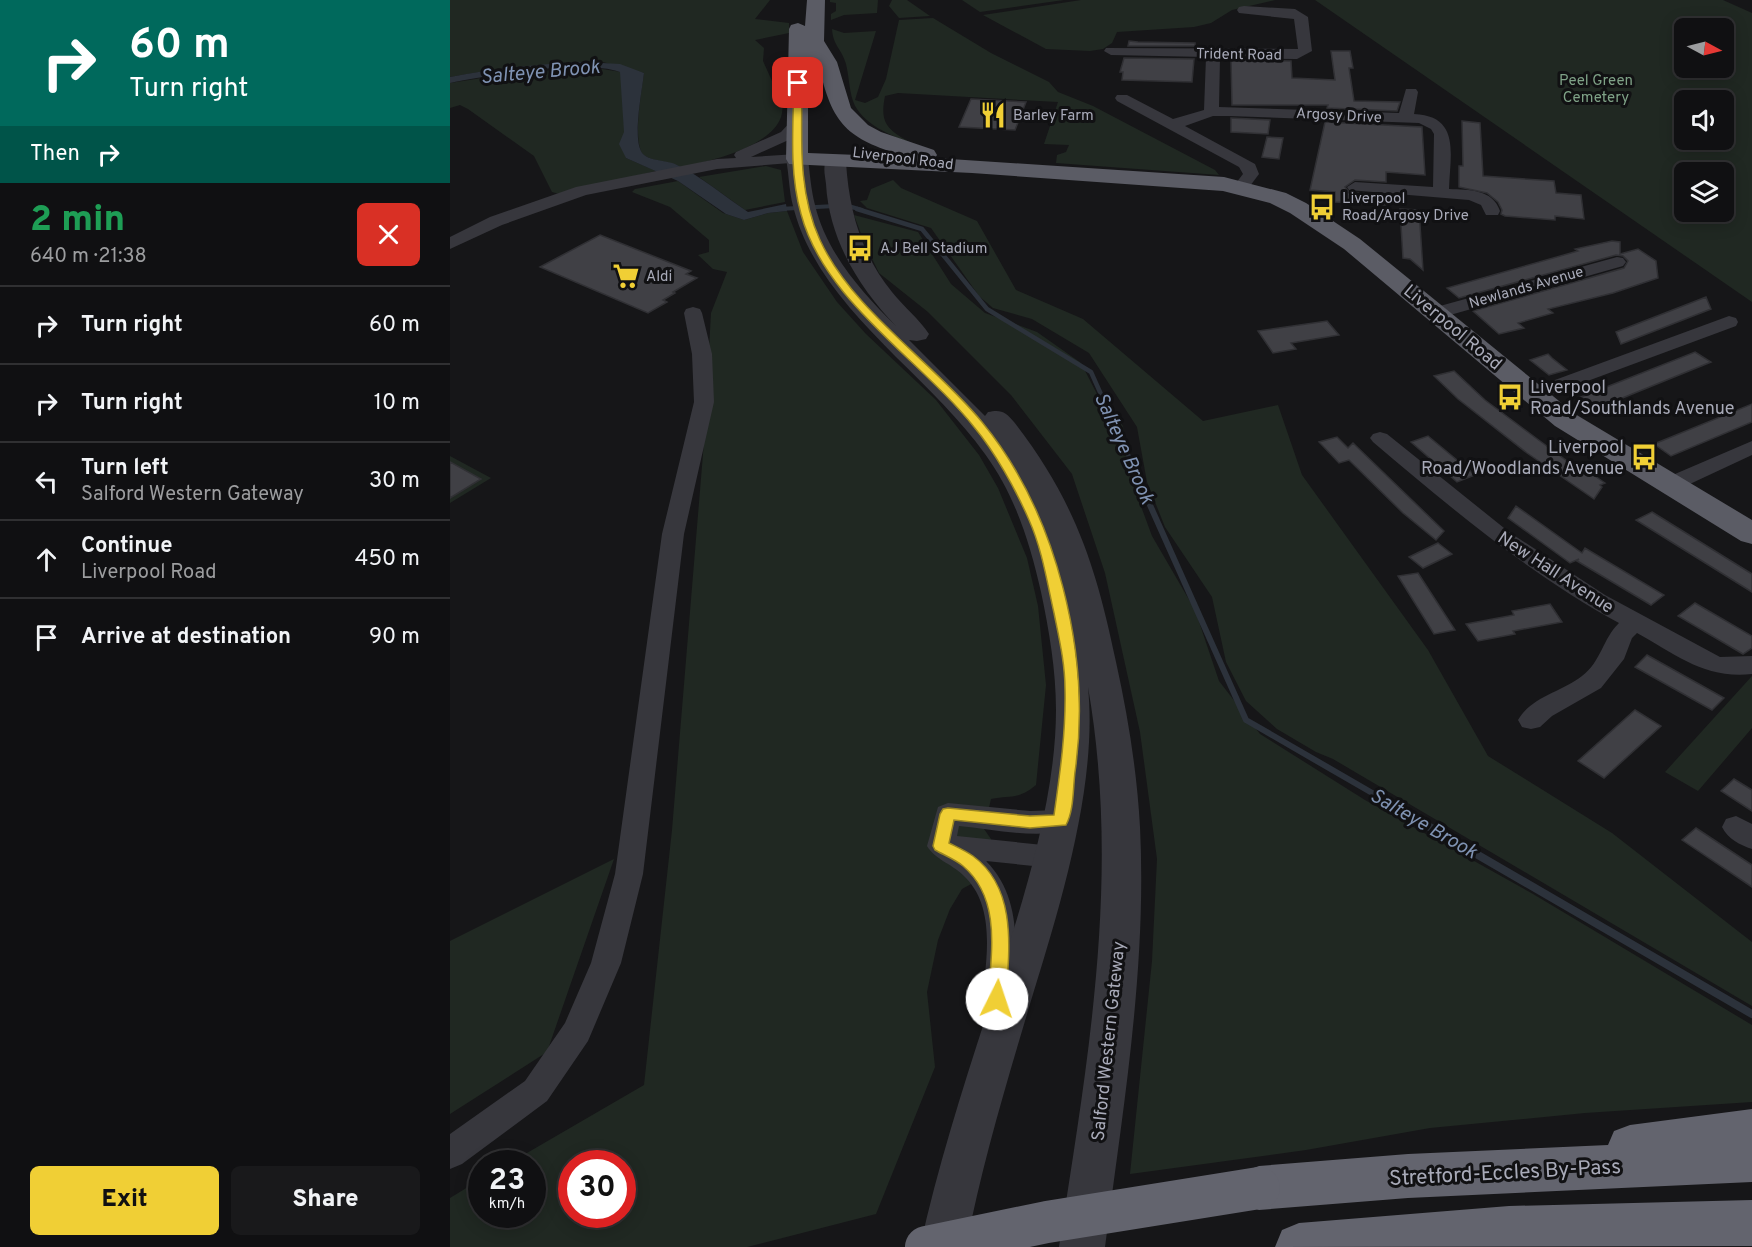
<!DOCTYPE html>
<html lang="en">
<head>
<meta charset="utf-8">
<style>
  :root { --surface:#101012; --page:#19191b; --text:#f1f3f6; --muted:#9c9d9f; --line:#303032; --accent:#f0cf35 }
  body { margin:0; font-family:Overpass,sans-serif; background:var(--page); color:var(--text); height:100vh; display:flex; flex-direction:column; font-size:22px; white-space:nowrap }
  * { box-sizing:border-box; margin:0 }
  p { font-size:20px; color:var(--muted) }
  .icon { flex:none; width:33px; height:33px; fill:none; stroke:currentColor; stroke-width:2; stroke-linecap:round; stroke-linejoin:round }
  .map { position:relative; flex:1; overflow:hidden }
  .sheet { display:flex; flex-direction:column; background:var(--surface); width:450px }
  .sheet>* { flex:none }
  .hud { background:#00695c; color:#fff; overflow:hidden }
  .needle { width:39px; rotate:97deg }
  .tools { position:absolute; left:1224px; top:18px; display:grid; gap:12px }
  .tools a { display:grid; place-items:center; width:60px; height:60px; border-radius:9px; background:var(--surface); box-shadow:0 3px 15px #0003,0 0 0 2px var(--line); font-size:30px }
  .speed { position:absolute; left:18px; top:1150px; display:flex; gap:12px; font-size:30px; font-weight:700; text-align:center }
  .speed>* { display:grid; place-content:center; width:78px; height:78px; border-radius:50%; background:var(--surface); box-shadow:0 3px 15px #0003,0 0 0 2px var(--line); line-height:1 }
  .speed small { font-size:15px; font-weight:400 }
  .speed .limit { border:9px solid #d22; background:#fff; color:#111 }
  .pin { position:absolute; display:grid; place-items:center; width:51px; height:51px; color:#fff; margin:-26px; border-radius:12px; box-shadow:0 3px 9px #0006 }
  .me { position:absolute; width:66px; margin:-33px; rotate:4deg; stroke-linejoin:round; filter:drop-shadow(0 0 4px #0008) }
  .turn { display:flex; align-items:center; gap:21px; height:126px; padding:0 30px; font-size:27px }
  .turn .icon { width:78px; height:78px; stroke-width:2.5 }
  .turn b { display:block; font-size:42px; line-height:51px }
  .then { display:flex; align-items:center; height:57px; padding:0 30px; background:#0003; gap:12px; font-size:22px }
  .round { display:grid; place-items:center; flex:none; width:63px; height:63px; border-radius:9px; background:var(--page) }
  .headline { display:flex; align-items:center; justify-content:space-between; height:102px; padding:0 30px }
  h1 { font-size:36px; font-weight:800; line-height:45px; color:#1e9e55 }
  .primary-button { display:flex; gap:12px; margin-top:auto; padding:12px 30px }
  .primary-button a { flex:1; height:69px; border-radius:9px; background:var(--accent); color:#111; font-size:24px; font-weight:800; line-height:69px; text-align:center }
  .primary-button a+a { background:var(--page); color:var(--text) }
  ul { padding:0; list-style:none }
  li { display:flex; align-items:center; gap:18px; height:78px; padding:0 30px; border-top:2px solid var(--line) }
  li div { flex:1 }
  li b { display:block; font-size:22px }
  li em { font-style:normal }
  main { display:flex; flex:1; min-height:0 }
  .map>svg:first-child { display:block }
  .green { fill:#202822; fill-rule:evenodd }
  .water { fill:#2c323b }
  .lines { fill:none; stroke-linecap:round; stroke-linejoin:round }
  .stream-far3 { stroke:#2c323b; stroke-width:4 }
  .stream-far2 { stroke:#2c323b; stroke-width:4.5 }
  .stream-far1 { stroke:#2c323b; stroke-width:6 }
  .stream { stroke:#2c323b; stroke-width:8 }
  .building { fill:#404045; stroke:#303034; stroke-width:1.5 }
  .minor { fill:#37373d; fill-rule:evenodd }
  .tertiary { fill:#37373d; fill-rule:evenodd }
  .trunk { fill:#5b5c65; fill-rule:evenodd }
  .motorway { fill:#63646e; fill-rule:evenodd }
  .motorway-bridge { stroke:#63646e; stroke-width:42 }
  .route { fill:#f0cf35; stroke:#9c8722; stroke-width:1.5 }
  .labels { text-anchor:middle; stroke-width:6; stroke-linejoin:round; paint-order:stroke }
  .far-street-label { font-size:15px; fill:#a8aab8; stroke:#111113 }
  .far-park-label { font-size:15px; fill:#7fa287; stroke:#111113 }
  .far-poi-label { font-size:15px; fill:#a8aab8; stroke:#111113; text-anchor:start }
  .street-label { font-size:18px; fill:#a8aab8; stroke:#111113 }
  .poi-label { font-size:18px; fill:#a8aab8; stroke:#111113; text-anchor:start }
  .water-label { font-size:20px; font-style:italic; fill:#7f92b2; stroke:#111113 }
  .near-street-label { font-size:21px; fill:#a8aab8; stroke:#111113 }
</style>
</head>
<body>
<main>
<section class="sheet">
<div class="hud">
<div class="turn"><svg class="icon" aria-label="right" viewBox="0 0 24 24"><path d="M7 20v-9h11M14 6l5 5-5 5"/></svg><div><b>60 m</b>Turn right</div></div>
<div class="then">Then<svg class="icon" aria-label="right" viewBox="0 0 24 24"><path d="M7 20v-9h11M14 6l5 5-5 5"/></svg></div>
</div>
<div class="headline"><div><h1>2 min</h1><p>640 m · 21:38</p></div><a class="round" style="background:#d93025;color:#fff"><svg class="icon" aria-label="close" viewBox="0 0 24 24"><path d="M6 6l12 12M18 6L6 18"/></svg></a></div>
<ul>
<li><svg class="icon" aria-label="right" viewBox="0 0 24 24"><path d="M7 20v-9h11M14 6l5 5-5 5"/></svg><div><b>Turn right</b></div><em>60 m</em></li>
<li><svg class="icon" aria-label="right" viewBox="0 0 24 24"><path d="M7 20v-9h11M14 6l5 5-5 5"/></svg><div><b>Turn right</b></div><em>10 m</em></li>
<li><svg class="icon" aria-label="left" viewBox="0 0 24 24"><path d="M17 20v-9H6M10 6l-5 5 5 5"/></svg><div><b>Turn left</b><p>Salford Western Gateway</p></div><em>30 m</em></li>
<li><svg class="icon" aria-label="ahead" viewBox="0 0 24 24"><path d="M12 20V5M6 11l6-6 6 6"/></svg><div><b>Continue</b><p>Liverpool Road</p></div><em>450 m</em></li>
<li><svg class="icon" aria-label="arrive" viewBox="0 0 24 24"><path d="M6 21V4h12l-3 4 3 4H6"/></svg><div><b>Arrive at destination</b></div><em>90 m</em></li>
</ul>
<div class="primary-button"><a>Exit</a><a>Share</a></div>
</section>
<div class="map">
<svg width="1302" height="1247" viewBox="0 0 1302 1247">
  <rect width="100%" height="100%" fill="#161618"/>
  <path class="green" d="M0 0H320L305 19 339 23V33L305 40 314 48 313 61 322 81 332 85C332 95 334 108 331 117 321 147 258 162 231 167 220 161 206 162 195 156 181 148 192 88 194 73L149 61 53 68 0 77Z
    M380 0H428L427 13 394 15 381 20V14L386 11V3L380 2Z
    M442 0H457L480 16 449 18 439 6Z
    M512 0H614L530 12Z
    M631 0H825L782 10 761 23 744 27 667 32 662 43 653 49 640 51 596 49 533 15Z
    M865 0H1273L1302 13V302ZM1234 28H1274V68H1234ZM1234 100H1274V140H1234ZM1234 172H1274V212H1234Z
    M483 18 541 53 599 82 608 92 643 106 765 170 769 175 606 163 607 155 616 152 619 145 594 144 608 102 448 93 435 96C429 125 439 130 463 144 442 136 411 124 403 101 399 89 399 76 396 64 392 49 383 46 382 29L394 33 426 31 405 100 415 103 428 97 436 79 449 20Z
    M140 67 171 72 176 158 206 171 109 194 102 192 84 156 18 109 10 105 0 108V83L57 74Z
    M316 166 331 170 335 202 295 210 249 177Z
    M443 180 451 188 527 221 566 290 633 319 753 421 828 405 852 475 978 650 1038 756 1162 833 1302 942V1006L883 759 866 752 827 729 796 701 776 662 762 597 715 527 697 482 687 427 639 353 582 319 543 308 529 296 481 228 417 208 410 201 417 200 421 189Z
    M228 181 273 213 294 220 318 213 337 211 353 252 387 302 416 334 486 400 529 455 548 488 577 558 588 606 596 685 586 785C568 800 561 795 541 799L534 829 541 839 534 877 512 889 500 909 488 940 477 992 485 1067 426 1214 297 1247H0V1198L31 1179 32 1215H82V1164H58L194 1085 222 830 254 442 261 313 277 272 263 269 248 255 259 252V240L220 207 182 192 185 189ZM122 1164H172V1215H122Z
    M404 215 468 232 501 284 535 313 587 332 631 363 648 396 673 426 682 482 702 536 745 610 769 681 810 734 915 800 1083 894 1302 1025V1102L1135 1113 980 1128 856 1150 680 1174 702 961 707 859 690 732 655 573 622 474 561 395 478 312 429 273 414 242Z
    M0 456 41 478 0 503Z
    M1302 676V728L1248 791 1215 772Z
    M164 859 97 1052 0 1114V941Z"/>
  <path class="water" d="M135 62 170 64 194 73C192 91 183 136 191 151 195 161 216 160 225 164 251 176 274 196 298 212L336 204 337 211 318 213 294 220 276 214 228 181 176 158 169 144 174 132 170 72C133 59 40 75 0 83V77C45 68 90 64 135 62Z"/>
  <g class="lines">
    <path class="stream-far3" d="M395 205 412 210
      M329 209 385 206"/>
    <path class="stream-far2" d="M407 209 472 229 537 309 641 372 688 477"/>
    <path class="stream-far1" d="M687 476 796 720 962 816"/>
    <path class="stream" d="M959 815 1302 1014"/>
  </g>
  <path class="building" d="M679 41 688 42 745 43V46H678Z
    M881 51H900L903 68H899L904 101 950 102 947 111 877 108 878 105H782L781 60 841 61 842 78 885 80Z
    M674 58 744 59 742 82 672 80 673 72H670Z
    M521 99 576 102 565 130 509 127Z
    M781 118 820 120 818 134 781 132Z
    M1012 121 1030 123 1033 176 1104 181 1106 193 1131 195 1134 219 1105 216V220L1055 216 1051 214 1052 210 1048 202 1037 193 1009 187V166H1013Z
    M875 122 972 127 975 175 936 172V182L905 180 895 187 899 192 935 195V205L885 202V192L860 190Z
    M817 137 833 138 829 159 812 157Z
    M950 209 969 210 973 270 960 259 953 258Z
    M150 235 241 271 236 274 247 278 223 292 225 293 213 300 217 302 198 313 90 267Z
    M1162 241 1170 242V254L1188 249 1206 261 1208 278 1163 293 1098 309 1103 313 1068 323 1074 328 1049 334 1023 311 1174 268 1178 261 1173 256 1166 255 1009 298 997 288 1128 251 1125 249Z
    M1256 297 1261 309 1171 344 1166 332Z
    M877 321 889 335 841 343 846 349 823 353 808 331Z
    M1245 352 1261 362 1165 401 1171 405 1154 412 1131 397Z
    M1098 354 1102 358 1117 370 1099 375 1080 360Z
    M1004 371 1035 400 1090 441 1132 472 1136 470 1155 483 1150 485 1152 487 1144 499 1077 453 1008 399 984 376Z
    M1302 404V422L1221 456 1204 444Z
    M978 436 1025 475 1007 482 961 442Z
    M887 437 898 448 903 443 994 531 986 540 953 513 899 460 889 463 869 442Z
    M0 462 31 479 0 498Z
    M1066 506 1132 553 1135 548 1214 595 1201 605 1127 561 1129 559 1120 563 1058 518Z
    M1202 512 1302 574V592L1186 520Z
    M988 543 1002 554 973 568 959 557Z
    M968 573 1005 630 984 634 948 576Z
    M1245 603 1302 636V648L1293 654 1228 616Z
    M1100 604 1112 622 1063 631 1065 634 1028 641 1016 624 1064 615 1062 611Z
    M1197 655 1274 698 1262 710 1185 667Z
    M1185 710 1211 726 1154 778 1128 761Z
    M1284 779 1302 790V811L1271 791Z
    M1246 828 1302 865V887L1232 840Z"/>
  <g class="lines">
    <path class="minor" d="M794 6 845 9 858 17 862 51 847 59 770 58 769 107 949 113 956 89H966L968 92 964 114C1011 116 1000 155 999 189 1019 190 1043 189 1050 211L1048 215H1036L1031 205 1019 200 899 190 897 187 905 182 983 187 984 134 981 129 969 123 778 116H763L735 126 805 164 809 174 797 190 791 192 783 187 793 174 789 167 667 101 665 98 667 95H677L723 119 754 110 756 57 661 55 654 51 656 48 848 49 844 19 789 13 787 10 789 7Z
      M349 116 357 121 343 138 301 157 347 154 355 159 353 162 267 169 136 195 52 225 0 249V237L40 217 126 187 267 159 286 158 284 155 286 152 331 132 344 118Z
      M1167 257 1173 258 1176 262 1173 266 986 319 979 317 977 313 979 309Z
      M243 307 250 309 252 313 262 354 264 402 234 534 193 874 171 963 138 1041 97 1101 12 1164 0 1169V1134L75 1081 115 1023 141 963 165 874 212 534 244 402 242 354 234 313 236 309Z
      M1279 316 1286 318 1288 322 1286 326 1089 399H1075L1072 395 1075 391Z
      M930 432 937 434 1059 532 1155 595 1270 657 1302 656V674C1254 679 1227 655 1187 633L1182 638 1174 659 1151 688 1102 716 1090 727 1081 729 1072 727 1068 720C1082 696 1112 692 1132 676 1151 662 1153 638 1169 623 1079 574 1001 508 923 442L920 438 923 434Z
      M1302 441V455L1227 490 1219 492 1211 490 1208 485 1211 480Z
      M498 803 580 811 611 810 621 813 625 821 621 829C587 840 544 829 509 826L507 836 603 846 613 849 617 857 613 865 603 868 536 861C575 900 566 959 561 1009L557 1018 546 1022 535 1018 531 1009C535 968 548 911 516 878 505 865 485 860 477 846L488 807Z
      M1286 816 1302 824V849C1290 845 1278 839 1272 827L1276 819Z"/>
    <path class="tertiary" d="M347 153 354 155 358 159C360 174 361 190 365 205 376 252 412 293 446 326 409 288 379 239 376 184 375 175 372 165 378 158L385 156 392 158 396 162C399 210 411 254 442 292 454 307 469 319 479 334L476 339 467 341 459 340 535 416 538 412C551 409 556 412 564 422 625 501 646 566 666 662 678 716 687 772 690 827 697 968 673 1108 655 1247H609C638 1059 671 877 638 687 648 786 609 910 580 1004 556 1085 532 1164 516 1247H470C489 1161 516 1078 543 995 571 907 606 802 606 710 606 670 599 630 591 592 580 543 565 495 535 454 477 372 368 307 343 206 339 191 339 174 336 159L340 155Z"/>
    <path class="trunk" d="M357 0H375L374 41 387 62 401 108 418 125 431 132 484 150 487 155 485 158 774 177 836 193 856 203 910 239 1125 414 1302 520V544L1291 541 1105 426 894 249 840 213 820 203 773 191 522 173 339 164 336 159 339 29 341 25 348 23 355 26ZM358 61 361 68 370 70C383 128 401 140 458 157L358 153Z"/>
    <path class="motorway" d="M1302 1109V1182L958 1198 809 1210 793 1204 786 1188 793 1172 809 1166 958 1154 1158 1145 1164 1131 1180 1125Z
      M1302 1200V1246L825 1247 832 1230 849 1223 1059 1206Z"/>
    <path class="motorway-bridge" d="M476 1247 597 1222 809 1188"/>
  </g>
  <path class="route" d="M348 81 352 83C352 136 347 190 370 240 402 310 483 362 532 422 607 513 642 656 625 772 623 788 624 811 616 825L580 828 504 820 499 843C507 847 516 851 523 856 568 889 559 951 556 999L553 1004 547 1006 541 1004 538 999C541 954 552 899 513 866 506 860 494 855 485 850L483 846 490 814 493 809 498 808 580 816 604 815C610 773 616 732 615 689 615 663 609 638 604 613 597 582 592 549 579 520 566 490 545 452 524 427 470 359 374 301 351 214 339 172 343 127 344 83Z"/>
  <defs>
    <g id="restaurant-bare" transform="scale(2.07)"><path d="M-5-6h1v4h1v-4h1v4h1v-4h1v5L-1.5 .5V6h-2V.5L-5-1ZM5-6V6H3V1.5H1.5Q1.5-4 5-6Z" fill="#f0cf35" stroke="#111113" stroke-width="2.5" paint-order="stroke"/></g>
    <g id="bus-bare" transform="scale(2.07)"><path d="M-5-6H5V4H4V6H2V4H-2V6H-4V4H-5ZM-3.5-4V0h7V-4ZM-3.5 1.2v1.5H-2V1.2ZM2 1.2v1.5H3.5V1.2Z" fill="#f0cf35" stroke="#111113" stroke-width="2.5" paint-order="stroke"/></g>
    <g id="supermarket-bare" transform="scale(2.07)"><path d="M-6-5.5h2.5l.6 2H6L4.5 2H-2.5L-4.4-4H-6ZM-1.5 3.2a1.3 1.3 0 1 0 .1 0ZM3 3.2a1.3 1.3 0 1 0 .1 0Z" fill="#f0cf35" stroke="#111113" stroke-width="2.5" paint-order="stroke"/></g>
  </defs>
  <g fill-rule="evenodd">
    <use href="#restaurant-bare" x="543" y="115"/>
    <use href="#bus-bare" x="872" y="207"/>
    <use href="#bus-bare" x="410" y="248"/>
    <use href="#supermarket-bare" x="176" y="276"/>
    <use href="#bus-bare" x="1060" y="397"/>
    <use href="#bus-bare" x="1194" y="457"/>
  </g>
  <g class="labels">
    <g class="far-street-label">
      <text transform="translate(789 54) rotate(1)" y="5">Trident Road</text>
      <text transform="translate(889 115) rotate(3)" y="5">Argosy Drive</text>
      <text transform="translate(453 158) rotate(7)" y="5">Liverpool Road</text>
      <text transform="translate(1076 287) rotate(-16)" y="5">Newlands Avenue</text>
    </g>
    <g class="far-park-label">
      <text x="1146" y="85">Peel Green<tspan x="1146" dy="17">Cemetery</tspan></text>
    </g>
    <g class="far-poi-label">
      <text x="563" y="120">Barley Farm</text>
      <text x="892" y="203">Liverpool<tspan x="892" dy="17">Road/Argosy Drive</tspan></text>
      <text x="430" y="253">AJ Bell Stadium</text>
      <text x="196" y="281">Aldi</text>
    </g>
    <g class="street-label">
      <text transform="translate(1003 327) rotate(40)" y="6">Liverpool Road</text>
      <text transform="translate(1106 572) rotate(33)" y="6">New Hall Avenue</text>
      <text transform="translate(658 1041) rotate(-84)" y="6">Salford Western Gateway</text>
    </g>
    <g class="poi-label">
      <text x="1080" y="393">Liverpool<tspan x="1080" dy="21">Road/Southlands Avenue</tspan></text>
      <text x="1174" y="453" text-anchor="end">Liverpool<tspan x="1174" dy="21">Road/Woodlands Avenue</tspan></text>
    </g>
    <g class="water-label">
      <text transform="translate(90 71) rotate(-5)" y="7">Salteye Brook</text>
      <text transform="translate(675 448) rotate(66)" y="7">Salteye Brook</text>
      <text transform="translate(974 823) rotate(30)" y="7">Salteye Brook</text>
    </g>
    <g class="near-street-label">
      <text transform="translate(1055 1172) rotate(-3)" y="7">Stretford-Eccles By-Pass</text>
    </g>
  </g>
</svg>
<div class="tools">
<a><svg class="needle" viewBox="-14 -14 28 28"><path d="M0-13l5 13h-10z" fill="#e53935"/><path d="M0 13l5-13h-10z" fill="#9c9d9f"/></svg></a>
<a><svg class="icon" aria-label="sound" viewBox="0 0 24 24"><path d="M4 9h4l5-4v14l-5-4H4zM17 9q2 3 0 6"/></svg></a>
<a><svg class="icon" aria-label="layers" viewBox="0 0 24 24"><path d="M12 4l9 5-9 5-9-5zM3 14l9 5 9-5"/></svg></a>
</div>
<div class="speed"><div>23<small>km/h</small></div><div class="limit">30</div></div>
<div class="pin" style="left:348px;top:83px;background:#d93025"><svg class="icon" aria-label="arrive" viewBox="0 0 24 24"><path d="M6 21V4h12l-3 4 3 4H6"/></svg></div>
<svg class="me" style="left:547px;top:999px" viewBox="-20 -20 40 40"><circle r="19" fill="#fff"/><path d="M0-13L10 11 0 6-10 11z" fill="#f0cf35"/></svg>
</div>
</main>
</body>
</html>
